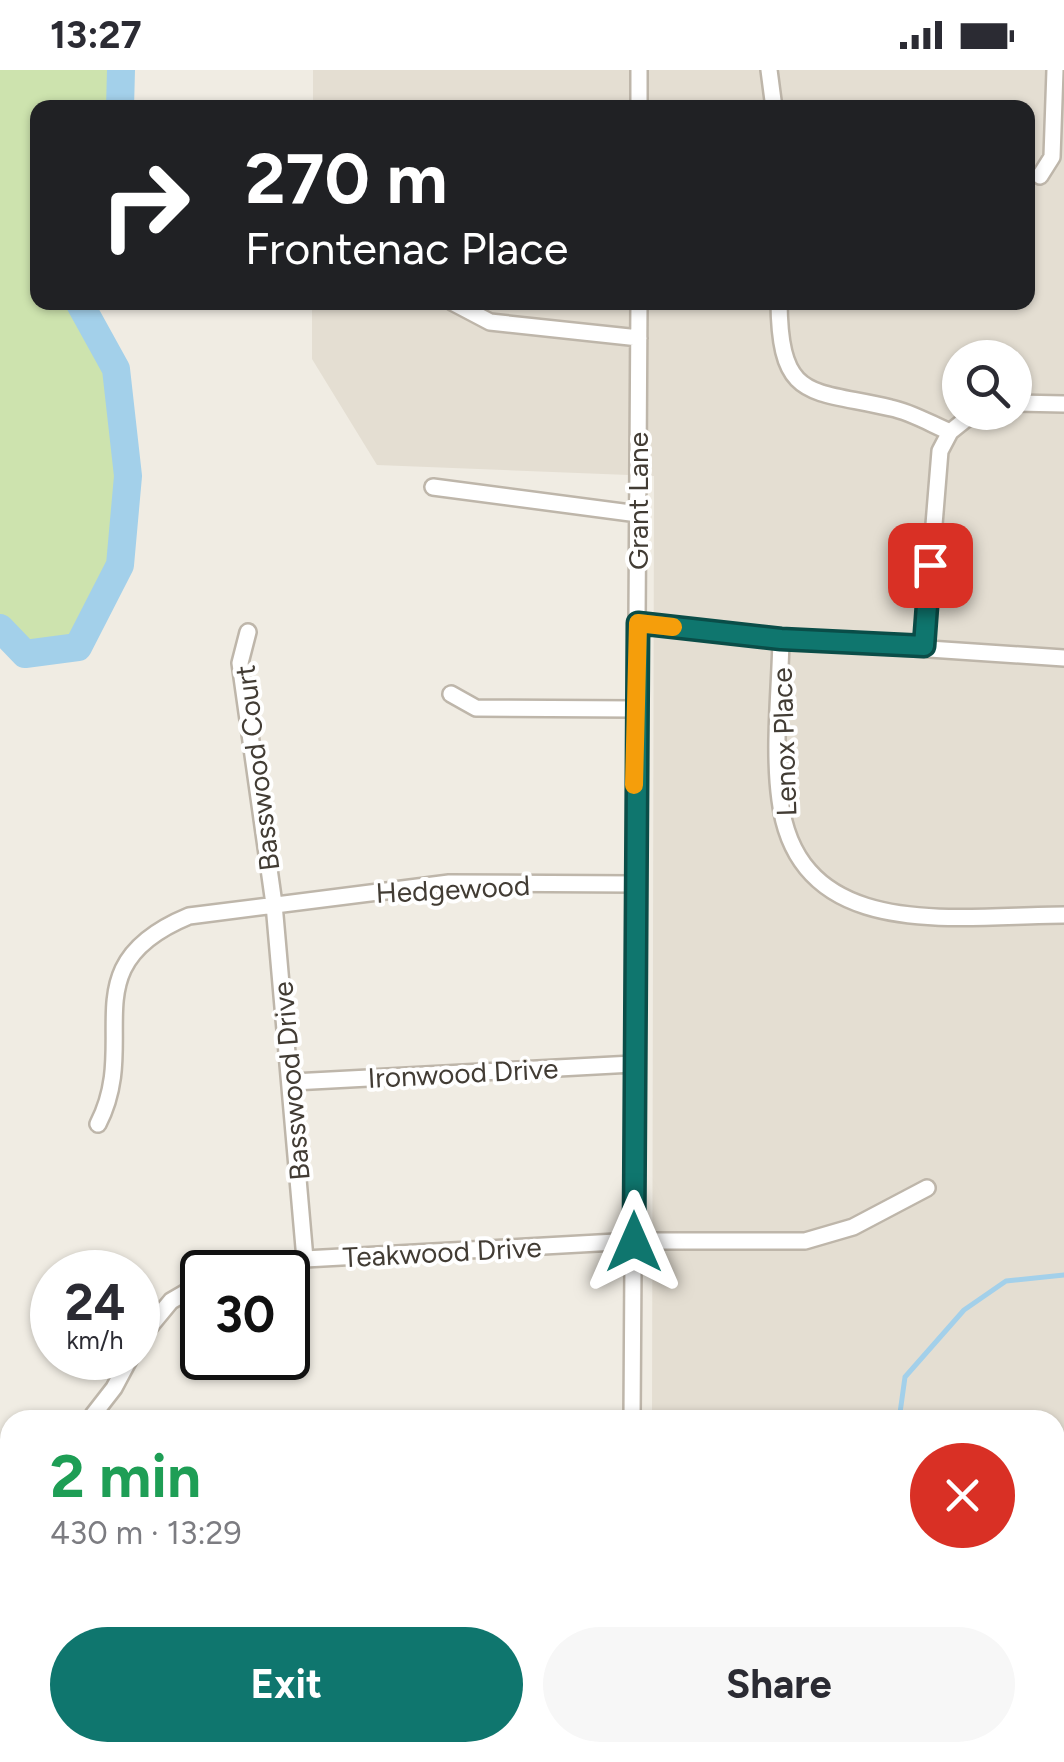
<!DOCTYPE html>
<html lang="en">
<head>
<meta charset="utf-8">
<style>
  :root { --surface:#fff; --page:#f7f7f7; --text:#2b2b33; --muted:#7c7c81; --accent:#0f766e }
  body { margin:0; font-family:Figtree,sans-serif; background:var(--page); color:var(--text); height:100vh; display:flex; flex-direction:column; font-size:38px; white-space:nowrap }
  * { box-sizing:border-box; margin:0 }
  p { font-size:32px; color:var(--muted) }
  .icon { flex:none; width:55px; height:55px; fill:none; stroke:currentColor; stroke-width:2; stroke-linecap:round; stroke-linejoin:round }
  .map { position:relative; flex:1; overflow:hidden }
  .sheet { position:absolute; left:0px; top:1340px; width:1065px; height:352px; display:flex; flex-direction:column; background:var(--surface); border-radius:30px 30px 0 0; box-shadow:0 2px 8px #0004 }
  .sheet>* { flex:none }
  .guide { position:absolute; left:30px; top:30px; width:1005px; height:210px; border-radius:20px; box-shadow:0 2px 8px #0004; background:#202124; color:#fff; overflow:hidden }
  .buttons { position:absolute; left:942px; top:270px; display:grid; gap:20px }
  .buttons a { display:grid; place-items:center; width:90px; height:90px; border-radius:50%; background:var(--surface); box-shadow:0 2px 8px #0004; font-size:50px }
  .speed { position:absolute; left:30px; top:1180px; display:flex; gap:20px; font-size:50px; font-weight:700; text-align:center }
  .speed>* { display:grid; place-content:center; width:130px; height:130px; border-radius:50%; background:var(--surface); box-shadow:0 2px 8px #0004; line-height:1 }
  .speed small { font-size:25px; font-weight:400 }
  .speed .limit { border:5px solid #111; border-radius:15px; background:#fff; color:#111 }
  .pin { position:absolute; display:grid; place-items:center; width:85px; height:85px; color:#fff; margin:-42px; border-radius:20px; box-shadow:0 5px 15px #0006 }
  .me { position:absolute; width:110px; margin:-55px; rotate:0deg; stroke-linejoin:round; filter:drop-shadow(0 0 8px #0008) }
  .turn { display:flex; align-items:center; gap:35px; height:210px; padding:0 50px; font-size:45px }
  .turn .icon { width:130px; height:130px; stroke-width:2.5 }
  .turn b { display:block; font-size:70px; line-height:85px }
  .round { display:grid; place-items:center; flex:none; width:105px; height:105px; border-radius:52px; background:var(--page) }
  .head { display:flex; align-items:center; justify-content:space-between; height:170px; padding:0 50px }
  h1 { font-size:60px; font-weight:700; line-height:75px; color:#1e9e55 }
  .primary-button { display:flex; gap:20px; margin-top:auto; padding:20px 50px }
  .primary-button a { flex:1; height:115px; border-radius:60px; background:var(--accent); color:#fff; font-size:40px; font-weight:700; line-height:115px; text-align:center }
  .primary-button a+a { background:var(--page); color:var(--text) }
  .status { display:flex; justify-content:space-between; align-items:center; height:70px; padding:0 50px; background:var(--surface); direction:ltr }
  .status svg { height:28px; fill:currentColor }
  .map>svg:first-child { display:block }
  .residential { fill:#e4ded2; fill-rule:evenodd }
  .green { fill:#cde3ae }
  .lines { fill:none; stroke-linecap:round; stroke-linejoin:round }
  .stream { stroke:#a3d0ea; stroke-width:5 }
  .river { stroke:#a3d0ea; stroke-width:28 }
  .street-casing { stroke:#beb6aa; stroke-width:20 }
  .street { stroke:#fff; stroke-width:15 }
  .route-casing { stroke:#0a4d48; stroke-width:25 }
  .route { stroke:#0f766e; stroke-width:18 }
  .slow { stroke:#f59e0b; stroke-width:18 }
  .labels { text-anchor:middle; stroke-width:8; stroke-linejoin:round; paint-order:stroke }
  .street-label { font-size:28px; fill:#423c34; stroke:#fff }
</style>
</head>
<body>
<div class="status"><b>13:27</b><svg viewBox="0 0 49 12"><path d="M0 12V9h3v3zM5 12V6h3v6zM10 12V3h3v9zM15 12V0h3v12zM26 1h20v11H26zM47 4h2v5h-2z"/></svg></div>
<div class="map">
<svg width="1064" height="1692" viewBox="0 0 1064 1692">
  <rect width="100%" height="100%" fill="#f0ece3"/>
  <path class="residential" d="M313 0H1064V1692H651V1682H1055V1350H652L654 406 377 395 312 289V233L1028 232V38L313 37ZM960 288H1015V342H960Z"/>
  <path class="green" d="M0 0H121L118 37 38 38V232L79 233 116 299 128 406 120 495 78 577 25 584 0 558Z"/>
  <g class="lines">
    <path class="stream" d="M899 1350 905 1307 964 1240 1006 1211 1064 1205
      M774 1692 779 1682"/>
    <path class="river" d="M120 38 121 0
      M0 558 25 584 78 577 120 495 128 406 116 299 79 232"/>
    <g class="street-casing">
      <path id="street" d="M769 0 774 38
        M639 38V0
        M1040 106 1052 87 1055 0
        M452 232 490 252 639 268
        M779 232C780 333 811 319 891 338 911 342 931 354 950 362
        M1015 333 1064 334
        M433 417 638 444
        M638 553 781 569 1064 588
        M248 562 240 593 274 834 305 1189
        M781 569C780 621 773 679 780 730 798 875 958 845 1064 845
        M924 577 940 381 950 362 975 342
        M451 624 476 638 635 639
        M293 1012 633 994
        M98 1054C142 969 68 896 189 846L449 813 633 814
        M229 1202 305 1189 634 1171H805L853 1157 927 1118
        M138 1271 171 1231 202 1213
        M93 1345 114 1318 130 1288
        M632 1350 639 232
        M1055 1621 1064 1627
        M0 1628 10 1635
        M47 1682V1692
        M428 1682 429 1692
        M631 1692V1682"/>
    </g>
    <use href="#street" class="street"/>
  </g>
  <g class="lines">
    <g class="route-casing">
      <path id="route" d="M634 1172 638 553 781 569 924 576 930 495"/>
    </g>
    <use href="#route" class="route"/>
    <path class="slow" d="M634 715 638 553 673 557"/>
  </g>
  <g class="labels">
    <g class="street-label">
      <text transform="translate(638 431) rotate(-90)" y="10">Grant Lane</text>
      <text transform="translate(784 672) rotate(-92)" y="10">Lenox Place</text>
      <text transform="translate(257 698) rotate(-97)" y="10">Basswood Court</text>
      <text transform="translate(453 819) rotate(-3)" y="10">Hedgewood</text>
      <text transform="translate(463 1003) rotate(-3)" y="10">Ironwood Drive</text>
      <text transform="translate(291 1011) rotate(-95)" y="10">Basswood Drive</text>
      <text transform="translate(442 1182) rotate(-3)" y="10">Teakwood Drive</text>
    </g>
  </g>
</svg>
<div class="buttons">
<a><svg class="icon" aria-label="search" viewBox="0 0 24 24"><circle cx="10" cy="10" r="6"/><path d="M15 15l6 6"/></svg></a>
</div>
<div class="speed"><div>24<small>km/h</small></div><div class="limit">30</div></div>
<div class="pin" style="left:930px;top:495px;background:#d93025"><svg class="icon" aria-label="arrive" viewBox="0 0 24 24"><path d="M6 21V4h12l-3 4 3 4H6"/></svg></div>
<svg class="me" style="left:634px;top:1172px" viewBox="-20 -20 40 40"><path d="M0-17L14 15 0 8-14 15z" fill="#0f766e" stroke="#fff" stroke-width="4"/></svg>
<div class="guide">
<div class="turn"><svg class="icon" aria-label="right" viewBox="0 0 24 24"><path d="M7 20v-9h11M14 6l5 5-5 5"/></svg><div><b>270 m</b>Frontenac Place</div></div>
</div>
<section class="sheet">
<div class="head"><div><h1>2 min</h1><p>430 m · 13:29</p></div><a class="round" style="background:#d93025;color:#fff"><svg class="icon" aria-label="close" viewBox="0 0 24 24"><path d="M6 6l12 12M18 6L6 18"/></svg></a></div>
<div class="primary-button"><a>Exit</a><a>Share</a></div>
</section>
</div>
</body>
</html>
